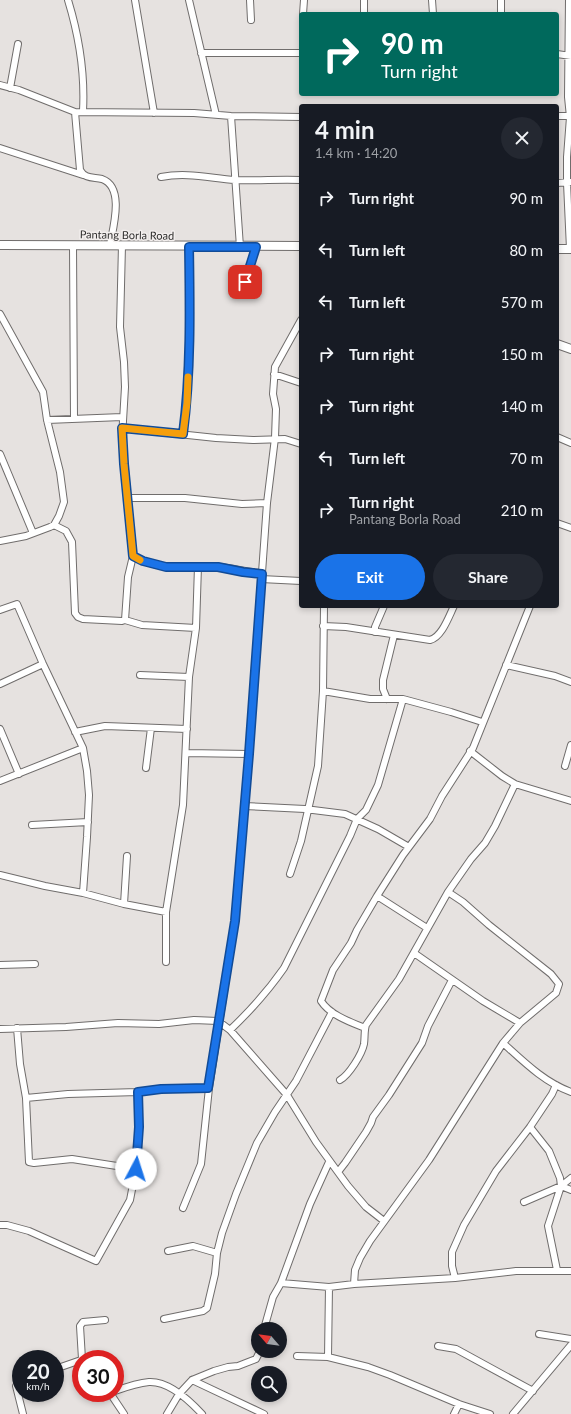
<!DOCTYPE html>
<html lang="en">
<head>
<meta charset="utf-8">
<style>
  :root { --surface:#171b24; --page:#242831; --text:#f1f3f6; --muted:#9ea1a6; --accent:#1a73e8 }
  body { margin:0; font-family:Lato,sans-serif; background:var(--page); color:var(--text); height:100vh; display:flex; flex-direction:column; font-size:15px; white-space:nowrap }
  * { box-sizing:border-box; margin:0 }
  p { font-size:13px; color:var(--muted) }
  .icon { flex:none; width:22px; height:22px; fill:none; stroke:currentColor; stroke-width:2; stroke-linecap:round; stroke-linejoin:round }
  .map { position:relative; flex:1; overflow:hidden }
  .side { position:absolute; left:299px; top:104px; width:260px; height:504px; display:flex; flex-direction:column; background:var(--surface); border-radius:4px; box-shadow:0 2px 6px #0003 }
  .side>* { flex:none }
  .top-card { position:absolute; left:299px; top:12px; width:260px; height:84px; border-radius:4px; box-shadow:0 2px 6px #0003; background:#00695c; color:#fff; overflow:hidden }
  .needle { width:26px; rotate:298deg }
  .fabs { position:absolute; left:251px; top:1322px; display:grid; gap:8px }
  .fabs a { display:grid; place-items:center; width:36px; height:36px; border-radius:50%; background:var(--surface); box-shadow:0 2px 6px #0003; font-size:20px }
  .speed { position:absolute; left:12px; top:1350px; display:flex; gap:8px; font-size:20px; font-weight:700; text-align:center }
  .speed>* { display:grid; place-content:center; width:52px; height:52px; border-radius:50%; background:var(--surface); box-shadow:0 2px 6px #0003; line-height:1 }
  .speed small { font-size:10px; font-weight:400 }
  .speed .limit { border:6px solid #d22; background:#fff; color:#111 }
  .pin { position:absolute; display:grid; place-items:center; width:34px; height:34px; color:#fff; margin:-17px; border-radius:8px; box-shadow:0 2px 6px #0006 }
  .me { position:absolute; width:44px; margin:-22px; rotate:5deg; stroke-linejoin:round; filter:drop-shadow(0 0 3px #0008) }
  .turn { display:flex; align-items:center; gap:14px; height:84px; padding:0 16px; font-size:18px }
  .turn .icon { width:52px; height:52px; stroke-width:2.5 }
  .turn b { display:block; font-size:28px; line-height:34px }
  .round { display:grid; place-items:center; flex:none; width:42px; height:42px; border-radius:21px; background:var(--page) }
  .overview { display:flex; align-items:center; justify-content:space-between; height:68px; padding:0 16px }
  h1 { font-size:24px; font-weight:700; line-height:30px }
  .primary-button { display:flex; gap:8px; margin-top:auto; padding:8px 16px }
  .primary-button a { flex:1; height:46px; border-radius:24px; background:var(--accent); color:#fff; font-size:16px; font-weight:700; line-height:46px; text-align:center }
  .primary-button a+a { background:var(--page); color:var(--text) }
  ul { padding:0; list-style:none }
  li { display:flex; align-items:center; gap:12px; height:52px; padding:0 16px }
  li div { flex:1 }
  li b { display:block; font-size:15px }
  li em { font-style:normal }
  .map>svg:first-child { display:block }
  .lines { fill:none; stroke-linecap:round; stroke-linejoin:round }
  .street-casing { stroke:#706d6c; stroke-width:8 }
  .secondary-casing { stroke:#706d6c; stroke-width:10 }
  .street { stroke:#fff; stroke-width:6 }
  .secondary { stroke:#fff; stroke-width:8 }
  .route-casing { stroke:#114b97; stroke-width:10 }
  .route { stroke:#1a73e8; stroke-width:7 }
  .slow { stroke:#f59e0b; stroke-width:7 }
  .labels { text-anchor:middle; stroke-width:3; stroke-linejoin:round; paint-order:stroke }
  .street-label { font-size:11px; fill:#2f2e2d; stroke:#f3efee }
</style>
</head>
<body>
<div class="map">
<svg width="571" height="1414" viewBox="0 0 571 1414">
  <rect width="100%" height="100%" fill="#e6e2e0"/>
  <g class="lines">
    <g class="street-casing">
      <path id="street" d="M68 0C79 36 85 74 83 111
        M135 0 154 113
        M189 0 216 115
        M250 0 251 20
        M364 0V14
        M432 0 433 14
        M569 0 568 97 570 117 567 157V183L570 249
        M303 14 304 0
        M501 14V0
        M201 53H301
        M557 54 571 56
        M0 85 19 90 75 112 194 113 231 116 301 117
        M10 88 18 44
        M75 112 80 170C85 179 93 177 102 179 125 187 113 228 110 245
        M231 116 240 247
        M557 116H571
        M0 148 83 175
        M161 177C187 172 209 178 235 180 257 181 279 179 301 180
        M557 183 571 182
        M73 245 74 418
        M241 294 256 247
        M0 314 43 392 47 420 60 472 64 502 59 516 54 525 50 527 26 536 0 541
        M274 374 301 383
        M47 420 122 417
        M122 428 216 438 253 440 285 439 301 444
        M183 434C191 372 190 309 189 247
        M557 437 571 443
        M0 454 33 533
        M128 498H185L242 504 267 503
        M557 523 571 528
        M54 525 66 531 72 542 75 613 78 617 83 619 122 621 125 620 128 577 133 556 122 438 125 387 124 362 120 327 122 245
        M133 556C166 574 186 563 219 567 233 568 247 572 262 573
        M261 579 301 581
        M0 610 17 604 43 664 83 748 87 771 89 795 87 837 83 893
        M125 620 142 625 196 628
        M323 626 346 627 430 640C442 637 449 616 454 606
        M375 632V627L384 606
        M506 665 555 676 571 682
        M140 675 189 677
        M0 684 43 664
        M323 691 370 699H403L451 712 482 722
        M387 699 383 689V680L394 635
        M0 729 19 774
        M75 732 105 726 187 729
        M470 751 502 776 515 784 571 801
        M186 753 249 754
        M565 766 571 745
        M146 768 151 728
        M0 781 83 748
        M244 806 305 809 345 814 378 829 409 847
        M32 825 88 822
        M290 874 301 841 318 766 323 691 324 606
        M0 875 45 886 83 893 124 904 166 912
        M377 896 427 928
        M124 904 127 856
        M414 953 483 1001 520 1023
        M166 962V912L183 805 189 677 196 628 198 566
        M0 965 35 964
        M17 1028 20 1064 26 1098 29 1162 34 1163 72 1159 136 1169
        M365 1028C350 1022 330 1015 321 1001L333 970 351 943 357 930 377 896 403 855 430 819 442 796 473 748 530 606
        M0 1029 66 1027 118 1023 159 1024 194 1020 218 1021 230 1030 287 1095 316 1142 348 1186 366 1207 384 1221
        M230 1030C250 1011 268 991 284 968L350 836 357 819 366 810 378 785 403 699
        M503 1043C524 1062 544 1082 571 1092
        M340 1080C349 1075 362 1054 364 1044 365 1037 364 1031 366 1025L399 979 448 892 471 859 485 843 495 826 515 784
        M26 1098 68 1094 138 1092 161 1089 209 1088
        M530 1127 549 1151 560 1178 561 1186 548 1226 557 1270
        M338 1172 345 1163 366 1132 371 1123 373 1117 389 1095 422 1043 428 1026 452 980
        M561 1186 571 1190
        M524 1202 561 1186 571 1178
        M183 1208 201 1164 209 1088 235 921 249 754 267 503 275 438 276 409 273 394 275 367 301 320
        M0 1225H7L29 1231 96 1261 130 1200 136 1169 139 1127 138 1092
        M168 1251 193 1246 217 1253
        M455 1278 452 1266V1252L464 1225 496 1171 530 1127 552 1094 556 1085
        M281 1283 329 1287 354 1284 455 1278 516 1271H571
        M354 1284 355 1270 360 1258 370 1241 429 1160 503 1043 520 1023 556 993 559 984 551 974 489 925 463 902 448 892
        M164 1319 203 1311 207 1308 215 1274 217 1253 222 1233 236 1194 257 1143 275 1112 296 1081 332 1012
        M264 1329 273 1297 281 1283 310 1204 329 1162
        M539 1334 571 1339
        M438 1346 456 1349 533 1391
        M297 1356 328 1357 368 1367 390 1375 459 1404 490 1414
        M328 1357 329 1287
        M82 1359 80 1326 83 1322 105 1320
        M55 1369 81 1360
        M21 1380 16 1386 23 1414
        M192 1380 264 1414
        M115 1391C126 1387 137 1383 149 1382 169 1381 190 1401 202 1414
        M110 1393 124 1414
        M167 1414 179 1394 192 1380 214 1371 228 1367 238 1366 256 1359 260 1351
        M454 1414 459 1404
        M513 1414 571 1345"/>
    </g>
    <g class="secondary-casing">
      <path id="secondary" d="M0 245 301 246
        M557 249H571
        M557 344 571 349"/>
    </g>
    <use href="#street" class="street"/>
    <use href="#secondary" class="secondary"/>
  </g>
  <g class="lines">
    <g class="route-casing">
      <path id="route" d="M136 1169 139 1127 138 1092 161 1089 208 1088 235 921 249 754 262 574 243 572 218 567H166L143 561 133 556 124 464 122 428 183 434C191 372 190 309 189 247H256L245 282"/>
    </g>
    <use href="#route" class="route"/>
    <path class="slow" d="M140 560 133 556 124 464 122 428 183 434 187 403 188 377"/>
  </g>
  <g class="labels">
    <g class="street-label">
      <text transform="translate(127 235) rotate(1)" y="4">Pantang Borla Road</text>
    </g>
  </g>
</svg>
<div class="fabs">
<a><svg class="needle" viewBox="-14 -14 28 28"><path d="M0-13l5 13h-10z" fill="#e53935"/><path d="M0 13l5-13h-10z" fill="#9ea1a6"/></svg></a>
<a><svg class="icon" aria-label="search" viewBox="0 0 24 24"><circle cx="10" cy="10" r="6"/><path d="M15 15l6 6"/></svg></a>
</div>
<div class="speed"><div>20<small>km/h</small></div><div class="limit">30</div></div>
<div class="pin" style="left:245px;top:282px;background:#d93025"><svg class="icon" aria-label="arrive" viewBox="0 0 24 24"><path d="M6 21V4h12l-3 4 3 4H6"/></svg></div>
<svg class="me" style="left:136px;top:1169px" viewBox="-20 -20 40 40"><circle r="19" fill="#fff"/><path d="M0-13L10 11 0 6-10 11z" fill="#1a73e8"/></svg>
<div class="top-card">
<div class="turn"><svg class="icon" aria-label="right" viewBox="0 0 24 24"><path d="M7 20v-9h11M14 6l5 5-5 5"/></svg><div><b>90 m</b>Turn right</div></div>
</div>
<section class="side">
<div class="overview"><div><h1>4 min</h1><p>1.4 km · 14:20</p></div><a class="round"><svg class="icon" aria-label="close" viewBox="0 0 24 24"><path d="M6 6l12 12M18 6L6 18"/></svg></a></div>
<ul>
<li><svg class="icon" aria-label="right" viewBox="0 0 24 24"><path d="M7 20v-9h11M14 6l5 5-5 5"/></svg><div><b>Turn right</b></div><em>90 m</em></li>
<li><svg class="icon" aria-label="left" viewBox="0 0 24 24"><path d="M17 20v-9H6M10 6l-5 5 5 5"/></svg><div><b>Turn left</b></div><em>80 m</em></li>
<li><svg class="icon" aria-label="left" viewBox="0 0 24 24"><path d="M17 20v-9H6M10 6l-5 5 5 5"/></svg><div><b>Turn left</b></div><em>570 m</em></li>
<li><svg class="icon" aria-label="right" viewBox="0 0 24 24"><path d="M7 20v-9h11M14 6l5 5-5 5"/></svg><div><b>Turn right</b></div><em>150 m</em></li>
<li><svg class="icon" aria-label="right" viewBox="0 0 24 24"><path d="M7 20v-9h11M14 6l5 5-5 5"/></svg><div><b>Turn right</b></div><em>140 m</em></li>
<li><svg class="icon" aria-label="left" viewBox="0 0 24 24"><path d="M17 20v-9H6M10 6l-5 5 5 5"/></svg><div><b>Turn left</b></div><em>70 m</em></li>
<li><svg class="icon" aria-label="right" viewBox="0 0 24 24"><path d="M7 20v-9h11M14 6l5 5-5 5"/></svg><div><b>Turn right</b><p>Pantang Borla Road</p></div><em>210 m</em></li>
</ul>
<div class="primary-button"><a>Exit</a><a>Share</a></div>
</section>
</div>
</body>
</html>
